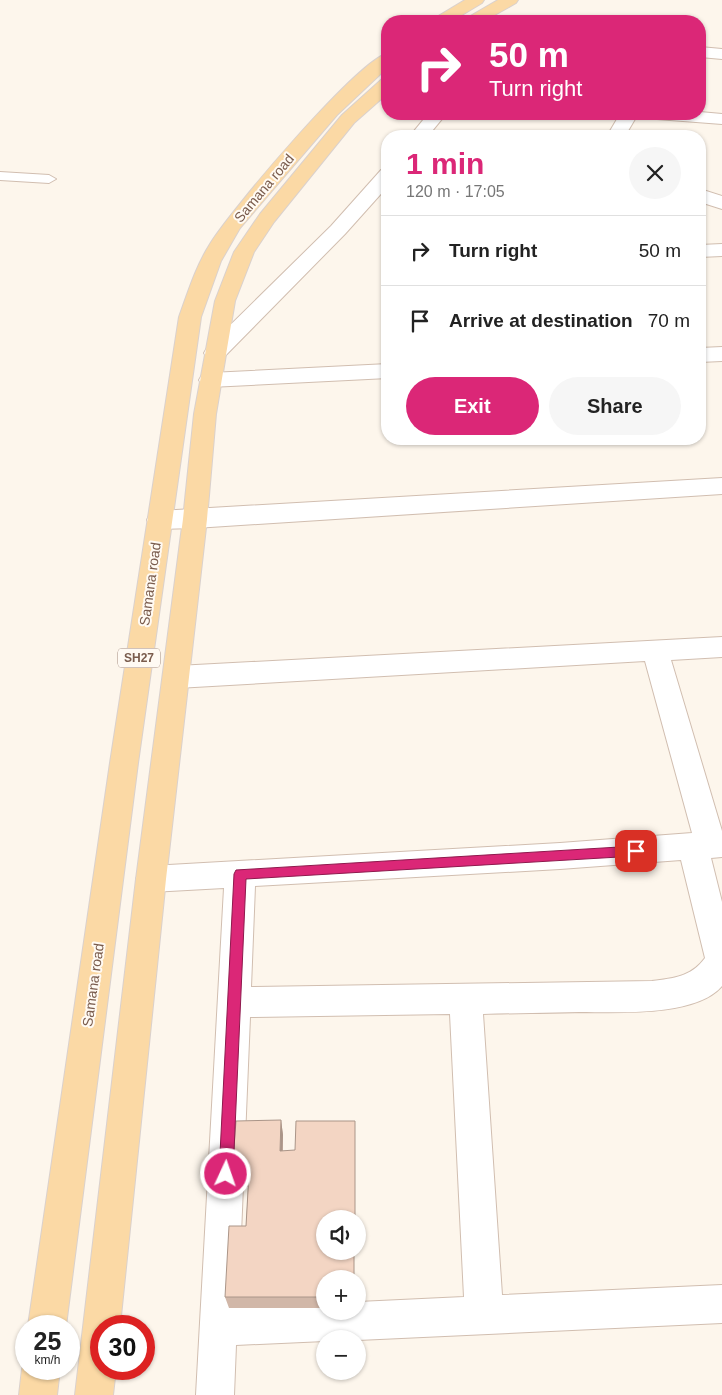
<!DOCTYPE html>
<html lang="en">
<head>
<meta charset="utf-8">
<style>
  :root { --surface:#fff; --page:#f6f6f6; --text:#222; --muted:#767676; --line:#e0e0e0; --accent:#db2777 }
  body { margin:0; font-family:Arial,sans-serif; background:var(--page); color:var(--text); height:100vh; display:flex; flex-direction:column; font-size:19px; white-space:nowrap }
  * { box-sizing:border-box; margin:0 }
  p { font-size:16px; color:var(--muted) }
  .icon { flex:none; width:28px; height:28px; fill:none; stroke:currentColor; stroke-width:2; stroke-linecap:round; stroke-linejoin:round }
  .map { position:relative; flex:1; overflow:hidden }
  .sheet { position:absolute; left:381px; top:130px; width:325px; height:315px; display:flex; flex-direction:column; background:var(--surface); border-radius:20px; box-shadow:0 1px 4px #0004 }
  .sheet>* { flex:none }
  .guide { position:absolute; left:381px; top:15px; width:325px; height:105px; border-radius:20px; box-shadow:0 1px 4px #0004; background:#db2777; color:#fff; overflow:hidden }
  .tools { position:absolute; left:316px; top:1210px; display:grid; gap:10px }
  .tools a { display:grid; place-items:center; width:50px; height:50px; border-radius:50%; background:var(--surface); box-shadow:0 1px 4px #0004; font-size:25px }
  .speed { position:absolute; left:15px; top:1315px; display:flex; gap:10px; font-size:25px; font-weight:700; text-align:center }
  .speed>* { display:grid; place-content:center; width:65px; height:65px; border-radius:50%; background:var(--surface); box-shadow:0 1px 4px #0004; line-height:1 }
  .speed small { font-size:12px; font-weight:400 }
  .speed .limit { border:8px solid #d22; background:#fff; color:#111 }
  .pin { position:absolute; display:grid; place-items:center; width:42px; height:42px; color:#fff; margin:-21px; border-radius:10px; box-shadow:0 2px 8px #0006 }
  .me { position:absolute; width:55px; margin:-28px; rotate:3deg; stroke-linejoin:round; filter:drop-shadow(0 0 4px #0008) }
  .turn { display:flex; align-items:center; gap:18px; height:105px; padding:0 25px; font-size:22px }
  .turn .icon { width:65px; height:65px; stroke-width:2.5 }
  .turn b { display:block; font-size:35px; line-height:42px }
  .round { display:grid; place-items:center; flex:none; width:52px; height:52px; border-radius:26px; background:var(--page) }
  .head { display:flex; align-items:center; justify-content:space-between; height:85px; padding:0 25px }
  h1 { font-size:30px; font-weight:700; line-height:38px; color:var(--accent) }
  .cta { display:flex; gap:10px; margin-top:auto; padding:10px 25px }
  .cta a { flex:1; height:58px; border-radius:30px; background:var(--accent); color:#fff; font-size:20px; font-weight:700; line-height:58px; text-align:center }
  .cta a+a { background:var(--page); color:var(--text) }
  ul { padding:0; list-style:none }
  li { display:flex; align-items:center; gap:15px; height:70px; padding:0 25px; border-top:1px solid var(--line) }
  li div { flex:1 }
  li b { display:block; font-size:19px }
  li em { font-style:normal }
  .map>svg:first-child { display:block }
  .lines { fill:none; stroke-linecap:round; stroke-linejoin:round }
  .lane-casing { stroke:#d1beb0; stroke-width:2 }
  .street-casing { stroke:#d1beb0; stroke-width:2 }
  .primary-casing { stroke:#dad1cd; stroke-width:2 }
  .lane { fill:#fff; fill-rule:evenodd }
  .street { fill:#fff; fill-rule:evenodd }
  .primary { fill:#fbd9a5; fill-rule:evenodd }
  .wall { fill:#d1b7a8 }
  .shaded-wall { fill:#aa9588 }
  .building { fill:#f3d5c3; stroke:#aa9588 }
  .route { fill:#db2777; stroke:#8e194d }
  .labels { text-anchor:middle; stroke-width:4; stroke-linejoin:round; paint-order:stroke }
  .shield { fill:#fffaf3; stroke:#a28b7f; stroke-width:1 }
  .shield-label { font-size:12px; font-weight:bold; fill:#7a5c4d }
  .street-label { font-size:14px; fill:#7a5c4d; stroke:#fffaf3 }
</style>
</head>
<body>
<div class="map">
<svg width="722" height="1395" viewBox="0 0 722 1395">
  <rect width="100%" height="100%" fill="#fdf6ec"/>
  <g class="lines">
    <g class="lane-casing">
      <path id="lane" d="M0 172 49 175 56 179 49 183 0 180Z"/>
    </g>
    <g class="street-casing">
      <path id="street" d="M700 47 722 49V59L700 57Z
        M700 112 722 114V124L657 119 651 118 648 114H700Z
        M428 114H446L428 136H410Z
        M620 114H638L625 136H607Z
        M388 168V186L345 234 223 358 215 360 207 358 204 353 207 348 331 226 381 170Z
        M700 189 722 196V209L700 202Z
        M722 244V256L700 257V245Z
        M722 347V361L700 362V348Z
        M388 364V378L210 387 202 385 199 380 202 375 210 373Z
        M722 478V494L195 528 159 529 150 526 147 520 150 514 159 511Z
        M722 637V657L671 660 722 831V857L711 858 722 902V986C696 1017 617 1012 579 1012 547 1013 515 1013 483 1014L502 1295 722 1285V1323L358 1340 325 1339V1341L236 1345 234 1395H196L224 888 151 892 140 888 136 879 140 870 151 866 560 843 692 833 645 661 177 688 167 684 163 677 167 670 177 666ZM681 860 705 958C691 977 674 978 652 981L251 987 255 886 560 869ZM450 1014 464 1297 358 1302V1311H325V1303L238 1307 250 1017Z"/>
    </g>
    <g class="primary-casing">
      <path id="primary" d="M465 0H484L482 3 452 21H433L435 18Z
        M498 0H518L516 3 484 21H465L467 18Z
        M388 53V67L337 115 240 228 221 261 201 317 138 763 66 1326H28L110 763 179 317C188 292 196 266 210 244 230 211 357 61 388 53Z
        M388 78V93L354 123 274 222 254 252 235 301 216 414 207 519 166 879 120 1326H101V1369H116L113 1395H75L136 879 183 519 194 414 215 301 234 252 260 214 342 115 382 79Z
        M26 1358V1369H60L57 1395H19L22 1369Z"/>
    </g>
    <use href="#lane" class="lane"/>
    <use href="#street" class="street"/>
    <use href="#primary" class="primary"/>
  </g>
  <path class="wall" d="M281 1120 283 1135V1151L325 1279V1308H229L225 1297 246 1226 248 1187H235L232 1174Z"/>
  <path class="shaded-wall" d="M281 1120 283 1135 282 1165 280 1151Z"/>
  <path class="building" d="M281 1120 280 1151 295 1150 296 1121H355V1219H325V1251H354V1279H325V1297H225L229 1226H246L249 1173 232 1174 236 1121Z"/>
  <path class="route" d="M636 846 640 847 642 851 640 855 636 856 246 879 233 1174 231 1179 226 1182 221 1179 219 1174 234 874 236 870Z"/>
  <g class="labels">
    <rect class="shield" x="118" y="648.5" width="42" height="19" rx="4"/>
    <g class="shield-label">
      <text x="139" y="662">SH27</text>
    </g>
    <g class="street-label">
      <text transform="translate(264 188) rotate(-50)" y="5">Samana road</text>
      <text transform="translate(150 584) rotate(-82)" y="5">Samana road</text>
      <text transform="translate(93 985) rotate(-82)" y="5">Samana road</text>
    </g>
  </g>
</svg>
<div class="tools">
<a><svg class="icon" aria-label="sound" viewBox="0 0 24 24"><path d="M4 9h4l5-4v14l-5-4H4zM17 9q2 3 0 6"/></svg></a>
<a>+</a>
<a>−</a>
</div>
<div class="speed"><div>25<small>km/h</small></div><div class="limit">30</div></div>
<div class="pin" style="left:636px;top:851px;background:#d93025"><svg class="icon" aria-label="arrive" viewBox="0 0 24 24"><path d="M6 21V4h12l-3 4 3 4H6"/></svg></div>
<svg class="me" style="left:226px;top:1174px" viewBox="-20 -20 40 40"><circle r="17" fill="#db2777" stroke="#fff" stroke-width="3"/><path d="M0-11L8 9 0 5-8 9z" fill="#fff"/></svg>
<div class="guide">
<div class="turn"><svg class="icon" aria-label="right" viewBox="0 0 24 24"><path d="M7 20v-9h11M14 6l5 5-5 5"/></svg><div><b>50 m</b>Turn right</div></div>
</div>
<section class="sheet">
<div class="head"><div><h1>1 min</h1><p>120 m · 17:05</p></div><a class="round"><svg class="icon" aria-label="close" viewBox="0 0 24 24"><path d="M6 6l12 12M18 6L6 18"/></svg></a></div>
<ul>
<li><svg class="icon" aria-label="right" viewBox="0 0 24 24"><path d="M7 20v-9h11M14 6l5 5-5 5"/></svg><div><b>Turn right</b></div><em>50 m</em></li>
<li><svg class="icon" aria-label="arrive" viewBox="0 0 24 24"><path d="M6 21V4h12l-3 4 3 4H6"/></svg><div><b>Arrive at destination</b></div><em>70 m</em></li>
</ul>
<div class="cta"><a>Exit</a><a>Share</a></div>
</section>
</div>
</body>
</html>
